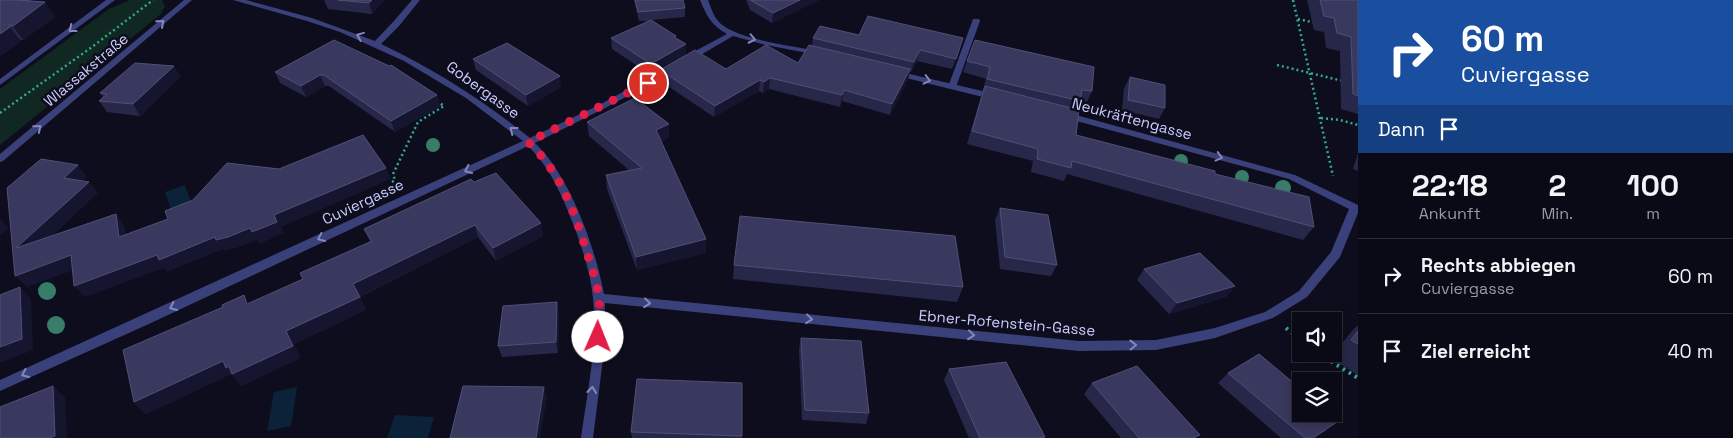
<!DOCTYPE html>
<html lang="de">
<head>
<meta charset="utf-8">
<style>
  :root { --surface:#0a0a16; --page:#181823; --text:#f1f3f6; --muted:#999aa1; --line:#2a2b35 }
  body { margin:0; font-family:"Space Grotesk",sans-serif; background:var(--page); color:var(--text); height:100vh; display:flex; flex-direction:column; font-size:19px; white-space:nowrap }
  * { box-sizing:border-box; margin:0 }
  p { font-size:16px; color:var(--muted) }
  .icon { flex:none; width:28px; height:28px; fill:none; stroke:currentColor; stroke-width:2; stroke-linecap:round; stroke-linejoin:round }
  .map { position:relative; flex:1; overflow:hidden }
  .details { display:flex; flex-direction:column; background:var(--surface); width:375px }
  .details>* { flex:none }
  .banner { background:#1a4fa0; color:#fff; overflow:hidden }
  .buttons { position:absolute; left:1292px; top:312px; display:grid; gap:10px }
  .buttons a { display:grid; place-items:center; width:50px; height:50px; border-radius:0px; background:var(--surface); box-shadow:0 2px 12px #0003,0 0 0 1px var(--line); font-size:25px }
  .pin { position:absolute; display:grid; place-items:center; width:42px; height:42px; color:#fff; margin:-21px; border:2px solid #fff; border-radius:50%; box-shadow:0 1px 5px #0007 }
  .me { position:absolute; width:55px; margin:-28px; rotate:1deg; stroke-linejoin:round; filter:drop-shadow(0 0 4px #0008) }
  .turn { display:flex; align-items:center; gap:18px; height:105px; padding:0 20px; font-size:22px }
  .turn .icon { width:65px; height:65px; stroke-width:2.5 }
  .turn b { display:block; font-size:35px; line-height:42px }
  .then { display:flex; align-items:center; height:48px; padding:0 20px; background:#0003; gap:10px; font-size:19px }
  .eta { display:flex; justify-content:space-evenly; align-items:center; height:85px; text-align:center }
  .eta b { font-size:30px; font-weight:700; line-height:35px }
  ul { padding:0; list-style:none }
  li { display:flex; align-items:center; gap:15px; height:75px; padding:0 20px; border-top:1px solid var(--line) }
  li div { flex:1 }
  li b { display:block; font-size:19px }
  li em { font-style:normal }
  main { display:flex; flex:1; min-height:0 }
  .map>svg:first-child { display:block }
  .green { fill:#102722 }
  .water { fill:#0b2238 }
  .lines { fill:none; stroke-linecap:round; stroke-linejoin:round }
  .path-far1 { stroke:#32a990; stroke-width:2.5; stroke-dasharray:2 3; stroke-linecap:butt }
  .path { stroke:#32a990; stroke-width:4; stroke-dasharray:2.5 4.5; stroke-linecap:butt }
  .lane { fill:#3a417a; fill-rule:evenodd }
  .street { fill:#3a417a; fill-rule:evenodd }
  .tree { fill:#387d68 }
  .wall { fill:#27274a }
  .shaded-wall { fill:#151530 }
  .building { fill:#39385e; stroke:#505077 }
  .oneway { stroke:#8287bc }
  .route { stroke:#e11d48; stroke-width:9; stroke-dasharray:0 16.2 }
  .labels { text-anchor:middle; stroke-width:5; stroke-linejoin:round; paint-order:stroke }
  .street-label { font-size:15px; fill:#cbcdfd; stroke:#0d0d1d }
</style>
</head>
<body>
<main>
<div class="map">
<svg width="1358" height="438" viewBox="0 0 1358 438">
  <rect width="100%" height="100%" fill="#0d0d1d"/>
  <path class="green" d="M130 0H162L165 6 161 14 0 145V89L109 9Z"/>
  <path class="water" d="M185 185 192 205 172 212 165 192Z
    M297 387 291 426 267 431 274 392Z
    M395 415 434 417 428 438H387Z"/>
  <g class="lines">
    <path class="path-far1" d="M1293 0 1333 176
      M1298 19 1316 23
      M1277 65 1343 81
      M0 113 92 47 153 0
      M1321 118 1340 120 1358 125
      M392 182 395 180 393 174 418 122 444 106 440 103"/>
    <path class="path" d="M1286 328 1301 340
      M1319 354 1358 378"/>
    <path class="lane" d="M973 19H979L980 21 956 87 955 89H949L948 87Z"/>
    <path class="street" d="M18 0H32L0 8V4Z
      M106 0H115L0 85V79Z
      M184 0H192L3 161 0 162V154Z
      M233 0H246L312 18 375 41 393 22 412 0H420L399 26 381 44C434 69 484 101 530 138L599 105 667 68H673V72L605 108 535 143C570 176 595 247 604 294L1079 341 1156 340 1215 328 1265 312 1299 291 1331 252 1349 209 1289 179 1062 117 1061 115 1065 112 1295 175 1358 205V213L1340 257 1307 297 1273 318 1215 338 1156 350 1079 351 605 303 604 351 593 438H581C587 393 598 344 593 298 590 268 579 238 568 211 558 187 547 164 528 146L151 323 0 391V380L523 141 466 98 404 61 340 32 307 21Z
      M700 0H708C711 8 714 18 721 24 740 40 793 46 818 51L822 53 818 55 766 45 733 36 692 60H686V56L727 34C712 26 706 15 700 0Z
      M894 71H897L995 94 999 97 995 100 894 75Z"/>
  </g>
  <g class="tree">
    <circle cx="433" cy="145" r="7"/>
    <circle cx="1181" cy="161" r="7"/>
    <circle cx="1242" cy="177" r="7"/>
    <circle cx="1283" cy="188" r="8"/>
    <circle cx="47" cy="291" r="9"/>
    <circle cx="56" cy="325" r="9"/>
  </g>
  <path class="wall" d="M0 0 45 2 55 17 23 40H20L21 41 0 56Z
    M324 0H385L372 14 328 9Z
    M634 0H683L685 8V17L652 20 676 36V38L686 44V55L651 75 612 49 611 38 649 21H639Z
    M746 0H819L772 23 750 10Z
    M1307 0H1358V114L1341 109 1340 51 1326 48 1324 32 1314 30Z
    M859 35 960 49 952 69 917 61 911 72H910L908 80 890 115 842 101 840 107 769 89 763 93 759 91 714 117 660 81V70L726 69 798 63 812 46 813 38Z
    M473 59 561 87 528 106 476 70Z
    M967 61 1092 91 1087 102 1080 101 1076 109V135L1215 174 1314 227 1303 240 1067 174 1064 181 1031 172 1033 161 967 144 986 79 963 72Z
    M174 66 180 77 140 116 107 112 99 101 103 97 100 93Z
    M389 66 437 95 440 106 395 132 329 86H325L306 97 280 83 275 72Z
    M1130 77 1165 108 1159 119 1122 110 1124 88Z
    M587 122 669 137 661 142 706 253 637 270 607 189 606 175 629 170 589 136Z
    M1358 153V171L1353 169Z
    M474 182 541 223 543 236 496 261 478 237 360 297 366 310 294 344 300 358 241 386 231 374 146 414 134 402 249 304 303 279 370 242 364 229Z
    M1000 208 1057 265 1051 276 1000 269 995 220Z
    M734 265 963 287 957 302 733 279Z
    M1144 269 1235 286 1226 297 1169 314 1137 280Z
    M559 313 558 353 502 357 498 346Z
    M1358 325V375L1330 358 1352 331Z
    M801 338 869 413 866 424 802 420 799 349Z
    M949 369 1045 437 1044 438H969L944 380Z
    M1228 373 1327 430 1315 438H1281L1218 383Z
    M742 383V438H632L631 432Z
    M1092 383 1197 438H1121L1084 394Z"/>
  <path class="shaded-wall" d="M372 0H385L372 14 369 3Z
    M800 0H819L772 23 773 13Z
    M45 2 55 17 23 40 13 26Z
    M10 27 21 41 0 56V34Z
    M686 44V55L651 75V64Z
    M920 50 917 61 911 72 914 62Z
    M174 66 180 77 140 116 133 104Z
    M910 69 908 80 890 115 892 104Z
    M320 75 325 86 306 97 301 86Z
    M560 76 561 87 528 106 526 95Z
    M770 78 769 89 763 93 764 82Z
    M760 80 759 91 714 117 715 106Z
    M844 90 842 101 840 107 842 95Z
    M437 95 440 106 395 132 391 121Z
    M669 124V137L656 144V130Z
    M78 165 87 177 73 190 64 178Z
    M386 168 391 179 281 227 284 233 259 244 257 240 236 248 224 251 223 249 167 272 164 268 85 297 74 286 157 255 274 215Z
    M89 182 98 193 27 260 16 248Z
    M116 214 124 225 129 249 119 237Z
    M0 219 9 228 0 236Z
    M541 223 543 236 496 261 493 248Z
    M475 225 478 237 359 297 353 284Z
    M706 239V253L637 270 636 257Z
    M71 255 82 267 27 287 15 276Z
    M1235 286 1226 297 1169 314 1177 303Z
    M20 287 31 299 33 350 0 363V347Z
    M360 297 366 310 294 344 300 358 241 386 231 374 146 414 134 402Z
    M557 302 559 313 558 353 556 342Z
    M53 386 65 397 67 438H49Z
    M544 387 547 398 540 438H536Z
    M1340 420 1315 438H1313Z"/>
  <path class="building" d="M0 0H17L45 2 13 26 9 25 10 27 0 34Z
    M338 0H372L369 3Z
    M635 0H683L685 8 638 12Z
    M750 0H800L773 13Z
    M1320 0H1358V96L1353 94 1351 37 1337 33 1334 18 1324 16Z
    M868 16 963 38 956 59 920 50 914 62 813 38 820 26 859 35Z
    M651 20 676 36 674 37 686 44 651 64 611 38Z
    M334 40 389 66 391 65 437 95 391 121 324 75H320L301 86 275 72Z
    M975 40 1094 67 1092 91 1082 90 1080 101 987 79 990 67 967 61Z
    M507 43 560 76 526 95 473 59Z
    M766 45 798 63 809 45 910 69 892 104 844 90 842 95 770 78 764 82 760 80 715 106 660 70 695 50 726 69Z
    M135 63 174 66 133 104 99 101 107 94 100 93Z
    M1130 77 1165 85V108L1128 100Z
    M985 86 1079 110 1076 135 1215 171V174L1309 197 1314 227 1072 161 1071 168 1037 159 1038 149 972 131Z
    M635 98 669 124 656 130 706 239 636 257 606 175 642 168 587 122Z
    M363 135 386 168 274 215 277 222 252 232 250 228 228 237 216 240 215 237 159 260 157 255 74 286 71 255 15 276 7 188 41 159 78 165 64 178 89 182 16 248 116 214 119 237 168 219 165 211 193 200 227 163 279 169Z
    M496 173 541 223 493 248 475 225 353 284 360 297 286 331 293 346 232 374 229 366 226 368 223 361 134 402 123 350 223 307 222 305 244 295 247 304 303 279 300 273 372 241 364 229 471 179 474 182Z
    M1000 208 1048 215 1057 265 1005 257Z
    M740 216 955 236 963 287 734 265Z
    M1200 253 1235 286 1177 303 1144 269Z
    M20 287 22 339 0 347V295Z
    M557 302 556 342 498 346 503 306Z
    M1358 331V344L1351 340Z
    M801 338 861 341 869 413 805 410Z
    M1259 354 1301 389V414H1332L1340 420 1313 438H1305L1228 373Z
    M1006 362 1045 437 1036 438H980L949 369Z
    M1137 366 1200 435 1193 438H1139L1092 383Z
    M637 379 742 383V436L631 432Z
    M53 386 55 436 49 438H0V407Z
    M463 386 544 387 536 438H450Z"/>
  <defs><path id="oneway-chevron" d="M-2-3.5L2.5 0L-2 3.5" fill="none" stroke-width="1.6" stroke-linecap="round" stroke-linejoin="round" transform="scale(1.25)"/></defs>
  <g class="oneway">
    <use href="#oneway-chevron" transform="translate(161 23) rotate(-41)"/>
    <use href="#oneway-chevron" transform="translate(72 29) rotate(143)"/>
    <use href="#oneway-chevron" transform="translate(360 36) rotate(-158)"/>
    <use href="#oneway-chevron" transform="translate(752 39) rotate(12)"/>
    <use href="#oneway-chevron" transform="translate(927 80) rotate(14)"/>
    <use href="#oneway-chevron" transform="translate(38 128) rotate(-40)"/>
    <use href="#oneway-chevron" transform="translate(513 130) rotate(-142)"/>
    <use href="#oneway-chevron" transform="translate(1219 157) rotate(15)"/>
    <use href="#oneway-chevron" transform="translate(468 170) rotate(155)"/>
    <use href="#oneway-chevron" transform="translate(321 238) rotate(155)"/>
    <use href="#oneway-chevron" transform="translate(647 303) rotate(6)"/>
    <use href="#oneway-chevron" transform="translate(173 307) rotate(155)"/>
    <use href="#oneway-chevron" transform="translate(809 319) rotate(6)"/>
    <use href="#oneway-chevron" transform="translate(971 335) rotate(6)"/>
    <use href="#oneway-chevron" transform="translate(1133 345) rotate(-1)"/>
    <use href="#oneway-chevron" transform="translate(25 374) rotate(156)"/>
    <use href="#oneway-chevron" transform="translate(592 390) rotate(-84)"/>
  </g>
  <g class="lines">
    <path class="route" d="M598 337C598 325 600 311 599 299 597 283 592 268 587 253 575 213 560 171 528 142L648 83"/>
  </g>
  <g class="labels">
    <g class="street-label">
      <text transform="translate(86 70) rotate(-40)" y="5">Wlassakstraße</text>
      <text transform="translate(483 90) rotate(36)" y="5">Gobergasse</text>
      <text transform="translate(1132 119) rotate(15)" y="5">Neukräftengasse</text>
      <text transform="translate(363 202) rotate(-25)" y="5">Cuviergasse</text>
      <text transform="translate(1007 323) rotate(5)" y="5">Ebner-Rofenstein-Gasse</text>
    </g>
  </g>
</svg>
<div class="buttons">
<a><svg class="icon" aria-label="sound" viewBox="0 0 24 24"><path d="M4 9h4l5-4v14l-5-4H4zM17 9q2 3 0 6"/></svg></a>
<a><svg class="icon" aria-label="layers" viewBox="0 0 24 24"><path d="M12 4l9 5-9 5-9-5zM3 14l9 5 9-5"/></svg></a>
</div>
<div class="pin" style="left:648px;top:83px;background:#d93025"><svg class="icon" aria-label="arrive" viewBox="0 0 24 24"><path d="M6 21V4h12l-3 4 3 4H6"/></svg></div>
<svg class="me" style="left:598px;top:337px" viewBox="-20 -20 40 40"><circle r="19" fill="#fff"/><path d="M0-13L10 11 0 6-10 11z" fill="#e11d48"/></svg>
</div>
<section class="details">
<div class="banner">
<div class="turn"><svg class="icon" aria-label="right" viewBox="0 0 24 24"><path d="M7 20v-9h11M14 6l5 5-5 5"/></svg><div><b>60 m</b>Cuviergasse</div></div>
<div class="then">Dann<svg class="icon" aria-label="arrive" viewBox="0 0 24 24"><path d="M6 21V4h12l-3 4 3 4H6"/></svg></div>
</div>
<div class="eta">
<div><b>22:18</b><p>Ankunft</p></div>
<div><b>2</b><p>Min.</p></div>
<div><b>100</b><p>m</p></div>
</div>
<ul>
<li><svg class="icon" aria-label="right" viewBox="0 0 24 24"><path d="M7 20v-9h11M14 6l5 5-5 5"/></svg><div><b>Rechts abbiegen</b><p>Cuviergasse</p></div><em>60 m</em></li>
<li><svg class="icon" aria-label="arrive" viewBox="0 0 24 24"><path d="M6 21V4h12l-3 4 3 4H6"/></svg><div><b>Ziel erreicht</b></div><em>40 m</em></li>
</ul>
</section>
</main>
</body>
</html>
